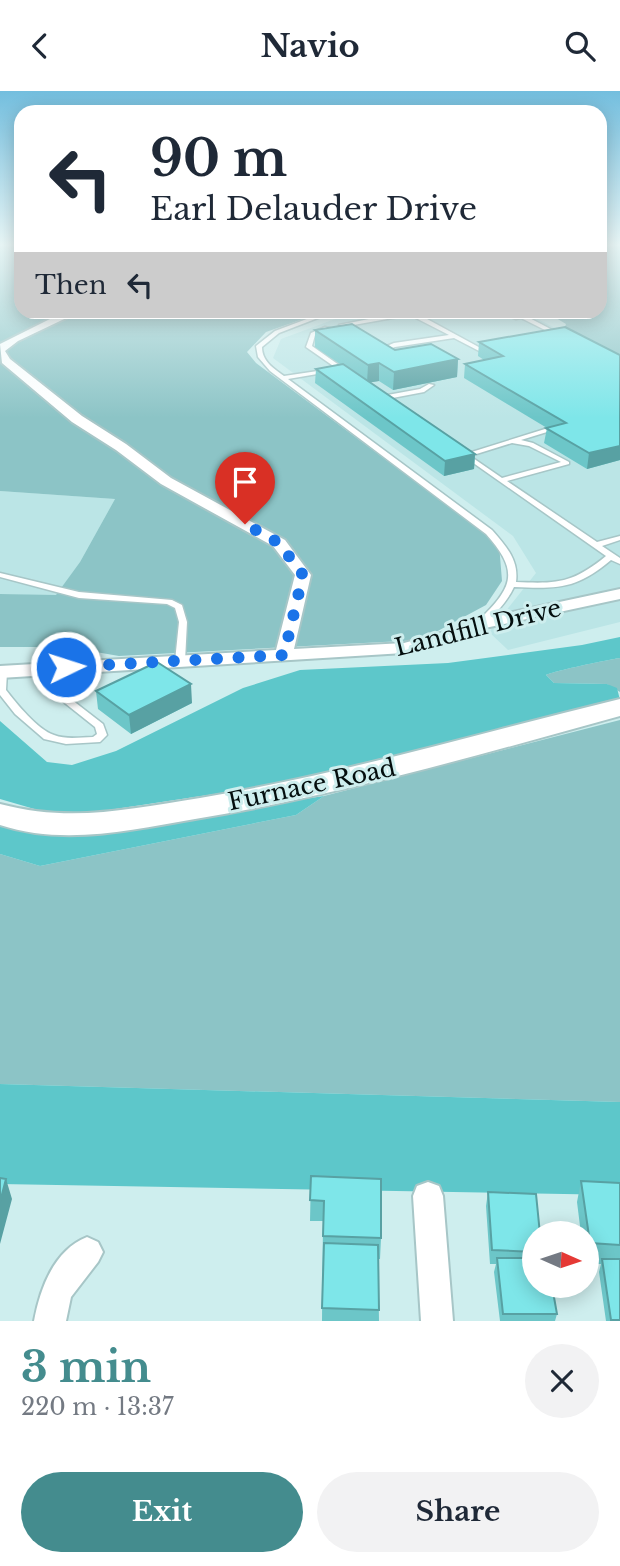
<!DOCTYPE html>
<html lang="en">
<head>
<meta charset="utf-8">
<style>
  :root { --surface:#fff; --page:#f2f2f3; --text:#1f2937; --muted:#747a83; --accent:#448c8e }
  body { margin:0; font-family:"Libre Baskerville",serif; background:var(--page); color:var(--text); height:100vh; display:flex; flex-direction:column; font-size:26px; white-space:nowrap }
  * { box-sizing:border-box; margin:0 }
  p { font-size:23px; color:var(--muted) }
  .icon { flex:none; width:38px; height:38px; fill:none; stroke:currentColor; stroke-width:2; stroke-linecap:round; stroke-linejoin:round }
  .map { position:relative; height:1230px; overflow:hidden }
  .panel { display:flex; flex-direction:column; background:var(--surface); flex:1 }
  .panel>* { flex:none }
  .banner { position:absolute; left:14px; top:14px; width:593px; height:214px; border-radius:21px; box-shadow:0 4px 18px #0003; background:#fff; color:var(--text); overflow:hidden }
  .needle { width:46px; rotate:93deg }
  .controls { position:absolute; left:522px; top:1130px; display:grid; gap:14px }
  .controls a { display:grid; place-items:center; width:77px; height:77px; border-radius:50%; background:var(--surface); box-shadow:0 4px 18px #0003; font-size:35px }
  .pin { position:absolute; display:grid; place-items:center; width:60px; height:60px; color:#fff; margin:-72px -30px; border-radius:50% 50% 50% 0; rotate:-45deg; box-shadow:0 0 7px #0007 }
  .pin .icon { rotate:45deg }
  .me { position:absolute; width:77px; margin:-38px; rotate:86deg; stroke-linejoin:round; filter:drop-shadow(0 0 5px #0008) }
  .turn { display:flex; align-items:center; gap:24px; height:147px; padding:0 21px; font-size:32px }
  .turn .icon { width:91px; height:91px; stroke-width:2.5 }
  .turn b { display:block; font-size:49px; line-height:60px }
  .then { display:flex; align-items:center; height:66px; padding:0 21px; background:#0003; gap:14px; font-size:26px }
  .round { display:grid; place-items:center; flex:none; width:74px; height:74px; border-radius:37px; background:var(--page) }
  .headline { display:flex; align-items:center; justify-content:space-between; height:119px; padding:0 21px }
  h1 { font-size:42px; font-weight:700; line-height:52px; color:var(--accent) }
  .action { display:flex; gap:14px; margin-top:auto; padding:14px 21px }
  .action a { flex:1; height:80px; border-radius:42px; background:var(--accent); color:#fff; font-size:28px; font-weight:700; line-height:80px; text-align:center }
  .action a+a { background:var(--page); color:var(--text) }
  header { display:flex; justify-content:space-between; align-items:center; height:91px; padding:0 21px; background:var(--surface); font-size:32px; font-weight:700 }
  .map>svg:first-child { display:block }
  .built { fill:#bbe5e6 }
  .green { fill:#8cc4c6 }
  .forest { fill:#5dc7ca }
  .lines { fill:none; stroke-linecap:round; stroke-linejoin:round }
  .service-casing { stroke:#a7c6c7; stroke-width:3 }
  .minor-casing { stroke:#a7c6c7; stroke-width:4 }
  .secondary-casing { stroke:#a7c6c7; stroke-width:4 }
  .service { fill:#fff; fill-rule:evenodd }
  .minor { fill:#fff; fill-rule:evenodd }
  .secondary { fill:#fff; fill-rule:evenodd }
  .wall { fill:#6cc6c8 }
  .shaded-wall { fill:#58a1a3 }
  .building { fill:#7ee6e9; stroke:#58a1a3; stroke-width:2 }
  .route { stroke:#1a73e8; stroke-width:12; stroke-dasharray:0 21.6 }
  .labels { text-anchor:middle; stroke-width:6; stroke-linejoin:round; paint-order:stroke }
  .street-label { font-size:24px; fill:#040e0e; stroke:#ceeeee }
</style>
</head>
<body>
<header><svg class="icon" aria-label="back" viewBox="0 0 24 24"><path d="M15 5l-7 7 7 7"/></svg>Navio<svg class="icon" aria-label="search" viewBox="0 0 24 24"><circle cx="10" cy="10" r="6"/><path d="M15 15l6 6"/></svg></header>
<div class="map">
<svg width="620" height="1230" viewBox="0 0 620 1230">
  <rect width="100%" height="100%" fill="#ceeeee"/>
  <path class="built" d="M522 220 620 270V531L508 559 489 541 536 482 513 445 273 267 281 248 354 221Z
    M0 400 115 408 80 471 56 505 0 503Z"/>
  <path class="green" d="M0 155H21V220L323 221 266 241 247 261 256 272 499 453 502 490 486 514 421 549 119 565 67 556H0V503L56 504 80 471 115 408 0 400Z
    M600 155H620V270L563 242 566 233 546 221 600 220Z
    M620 567V601L607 593 554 592 546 584C550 581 611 568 620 567Z
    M620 629V1011L0 993V763L40 775 296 724 324 705Z"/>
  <path class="forest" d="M620 546V567C611 568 550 581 546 584L554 592 607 593 617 597 620 609 294 691 82 723 55 724 0 708V630L47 671 72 674 116 660 243 597 300 579 448 572 582 554Z
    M324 705 296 724 40 775 0 763V731L97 739Z
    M0 993 620 1011V1104L0 1093Z"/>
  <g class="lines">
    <g class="service-casing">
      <path id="service" d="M328 220H336L279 242 262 256C262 270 273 277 284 285L331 278 332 279 329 281 288 288 492 439C506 455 519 469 516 491 558 493 573 492 606 465L462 364 545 338 547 339V341L521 349 533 352 569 371V373L507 390 597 451 620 445V449L602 455 620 467V473L611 469C577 498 558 498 514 496 507 511 495 523 483 535H477L476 533 477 531C512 497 521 482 486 443L270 280 258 266 256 255 275 240ZM512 352 529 355 561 371 502 387 470 365Z
        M409 220H423L416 222 486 260 481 261 454 247 395 256 387 259 386 264 383 266 380 264 382 257 394 252 449 244 410 224 342 236 339 234Z
        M496 220H505L515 224 509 220H516L564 245 559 246 521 227 516 228Z
        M325 236 330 237 315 244 312 255 346 279V281H342L306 256 311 242Z
        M429 293 434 294 424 301 382 309 379 307 382 305 420 298Z
        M0 482 79 501 172 509 182 514 187 531 185 570 180 573 175 570 179 531 175 517 167 513 79 507 0 486Z
        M47 575 52 578 63 602 103 633 107 644 100 651 66 653 44 648 15 623 0 604V579L2 578 7 581 6 599C16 612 38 639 54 644 67 649 81 646 93 646L97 643 95 636 56 605 42 578Z"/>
    </g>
    <g class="minor-casing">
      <path id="minor" d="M66 220H81L18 250 5 260 10 268 82 325 126 353 171 387 285 449 311 484 294 558 404 552 445 541 480 528 620 498V508L485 537 457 549 404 562 0 587V575L276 559 295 484 273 455 161 393 116 359 72 331 2 272 0 253Z
        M428 1091 439 1095 443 1105 453 1230H421L413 1105 417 1095Z
        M87 1146 98 1151 103 1161 98 1171 71 1206 66 1230H34C40 1198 54 1159 87 1146Z"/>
    </g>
    <g class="secondary-casing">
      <path id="secondary" d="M620 608V625C479 664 339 704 195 728 131 739 64 755 0 734V713C72 732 128 718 200 707 343 683 480 642 620 608Z"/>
    </g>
    <use href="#service" class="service"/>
    <use href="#minor" class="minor"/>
    <use href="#secondary" class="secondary"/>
  </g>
  <path class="wall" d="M315 239 395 259 458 268 457 286 393 299 379 290 370 291 475 363 474 378 444 385 315 292 316 278 340 273 315 256Z
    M479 251 620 264V369L587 378 544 352 547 337 464 287 465 273 484 269 478 265Z
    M96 600 192 612 131 643 98 618Z
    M311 1085 381 1147 380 1168H378L379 1230H322L323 1130H310Z
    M581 1090 620 1092V1230H606L599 1181 601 1173H586V1143H581L577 1111Z
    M488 1101 534 1143V1195L557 1223 555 1230H500L494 1181 496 1173H490L486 1115Z"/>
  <path class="shaded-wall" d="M458 268 457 286 393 299 394 281Z
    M379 272V290L367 292 368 274Z
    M620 355V369L587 378 589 362Z
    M475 363 474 378 444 385 445 370Z
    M191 593 192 612 131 643 129 624Z
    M6 1088 12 1108 0 1153V1111Z"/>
  <path class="building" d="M352 233 395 259 431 253 458 268 394 281 379 272 368 274 315 239Z
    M565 236 620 264V355L589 362 546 337 566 332 465 273 503 265 479 251Z
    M343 273 475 363 445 370 316 278Z
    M157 571 191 593 129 624 96 600Z
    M311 1085 381 1088V1147L323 1145 324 1110 310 1109Z
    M0 1087 6 1088 0 1111Z
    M581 1090 620 1092V1154L590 1152Z
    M488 1101 536 1103 540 1143H534V1161L492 1159Z
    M324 1152 378 1154 379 1219 322 1217Z
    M497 1167H534V1195H552L557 1223H503Z
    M602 1168H620V1229H611Z"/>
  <linearGradient id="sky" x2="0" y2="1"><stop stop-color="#73bede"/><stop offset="0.47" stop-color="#e9f7f7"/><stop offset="1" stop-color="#e9f7f7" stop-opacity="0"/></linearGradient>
  <rect width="620" height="327" fill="url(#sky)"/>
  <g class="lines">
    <path class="route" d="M66 576 284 564 303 484 279 452 245 433"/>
  </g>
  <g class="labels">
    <g class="street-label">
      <text transform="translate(478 537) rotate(-14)" y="8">Landfill Drive</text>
      <text transform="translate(312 694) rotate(-12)" y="8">Furnace Road</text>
    </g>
  </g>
</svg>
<div class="controls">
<a><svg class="needle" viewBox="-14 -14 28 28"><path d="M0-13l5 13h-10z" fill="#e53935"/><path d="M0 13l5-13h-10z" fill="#747a83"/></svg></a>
</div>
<div class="pin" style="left:245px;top:433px;background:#d93025"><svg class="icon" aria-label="arrive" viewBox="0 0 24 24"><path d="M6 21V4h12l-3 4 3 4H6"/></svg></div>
<svg class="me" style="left:66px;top:576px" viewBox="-20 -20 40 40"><circle r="17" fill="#1a73e8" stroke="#fff" stroke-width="3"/><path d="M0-11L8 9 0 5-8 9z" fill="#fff"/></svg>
<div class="banner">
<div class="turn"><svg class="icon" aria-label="left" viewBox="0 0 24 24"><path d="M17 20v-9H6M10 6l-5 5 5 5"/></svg><div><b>90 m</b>Earl Delauder Drive</div></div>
<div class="then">Then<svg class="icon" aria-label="left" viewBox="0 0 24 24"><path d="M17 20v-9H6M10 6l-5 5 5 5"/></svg></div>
</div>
</div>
<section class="panel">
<div class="headline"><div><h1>3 min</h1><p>220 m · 13:37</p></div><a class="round"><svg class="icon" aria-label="close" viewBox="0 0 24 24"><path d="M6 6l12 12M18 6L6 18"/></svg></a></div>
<div class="action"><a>Exit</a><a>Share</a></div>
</section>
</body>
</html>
